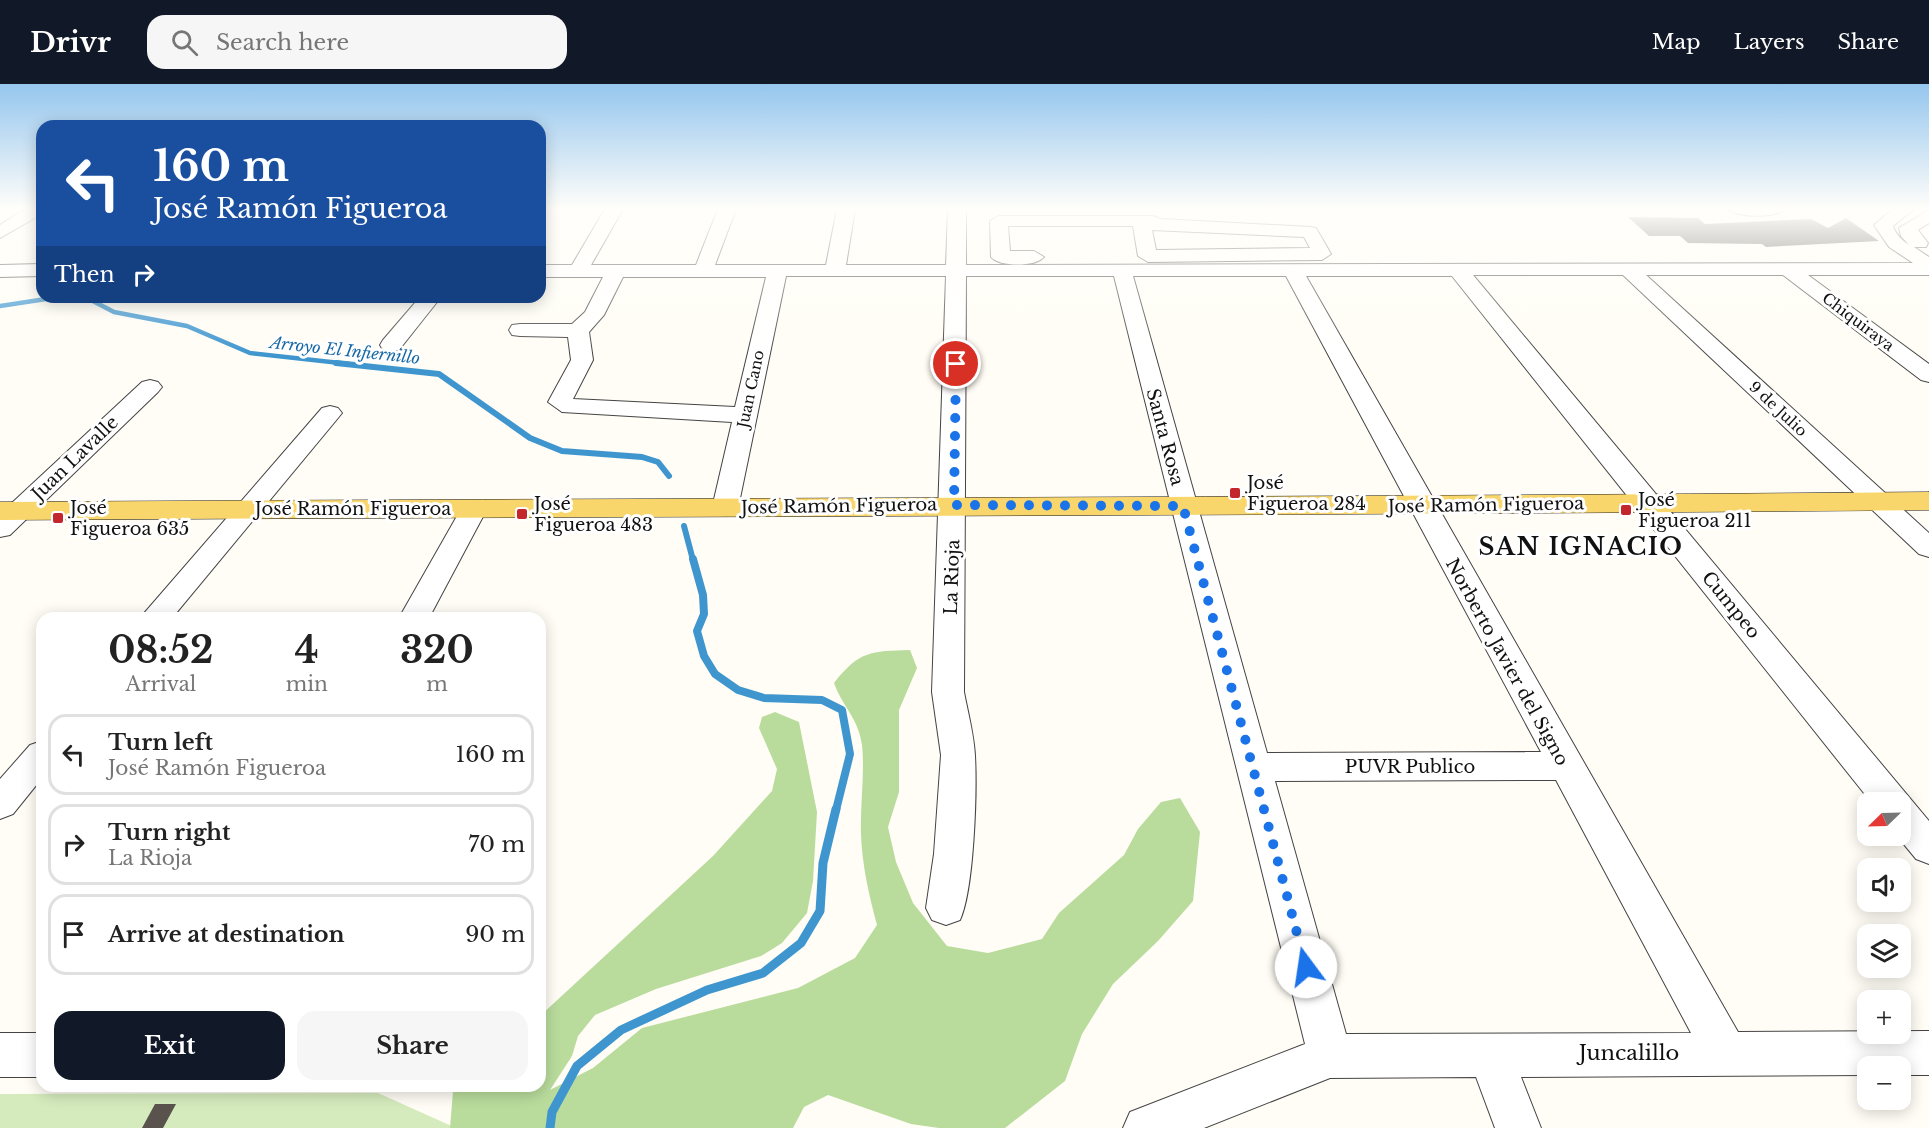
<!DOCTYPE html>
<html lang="en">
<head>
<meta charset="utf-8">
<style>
  :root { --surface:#fff; --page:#f6f6f6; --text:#222; --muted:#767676; --line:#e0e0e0; --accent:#111827 }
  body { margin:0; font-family:"Libre Baskerville",serif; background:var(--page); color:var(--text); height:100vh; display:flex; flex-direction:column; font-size:22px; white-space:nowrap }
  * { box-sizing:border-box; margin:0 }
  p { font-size:20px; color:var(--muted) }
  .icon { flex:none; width:33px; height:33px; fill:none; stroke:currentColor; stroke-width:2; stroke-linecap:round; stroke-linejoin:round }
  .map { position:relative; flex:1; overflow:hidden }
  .side { position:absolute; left:36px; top:528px; width:510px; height:480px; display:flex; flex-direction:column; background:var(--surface); border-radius:18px; box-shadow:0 3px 15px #0003 }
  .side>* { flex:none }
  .hud { position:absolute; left:36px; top:36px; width:510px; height:183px; border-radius:18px; box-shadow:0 3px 15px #0003; background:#1a4fa0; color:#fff; overflow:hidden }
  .needle { width:39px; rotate:247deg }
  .tools { position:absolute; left:1857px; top:708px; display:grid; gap:12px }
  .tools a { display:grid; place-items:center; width:54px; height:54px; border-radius:12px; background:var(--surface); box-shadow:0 3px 15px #0003; font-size:30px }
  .pin { position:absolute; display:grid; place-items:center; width:51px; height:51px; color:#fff; margin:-26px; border:3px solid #fff; border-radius:50%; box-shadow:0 2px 6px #0007 }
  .me { position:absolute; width:66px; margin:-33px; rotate:346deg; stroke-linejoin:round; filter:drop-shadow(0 0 4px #0008) }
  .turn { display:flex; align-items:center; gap:21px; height:126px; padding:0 18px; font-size:27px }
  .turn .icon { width:78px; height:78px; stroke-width:2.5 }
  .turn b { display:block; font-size:42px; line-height:51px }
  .then { display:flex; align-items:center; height:57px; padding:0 18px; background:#0003; gap:12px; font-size:22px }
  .eta { display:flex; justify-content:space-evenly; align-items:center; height:102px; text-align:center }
  .eta b { font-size:36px; font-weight:800; line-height:42px }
  .cta { display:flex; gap:12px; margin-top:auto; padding:12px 18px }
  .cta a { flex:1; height:69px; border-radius:18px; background:var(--accent); color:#fff; font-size:24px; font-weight:800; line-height:69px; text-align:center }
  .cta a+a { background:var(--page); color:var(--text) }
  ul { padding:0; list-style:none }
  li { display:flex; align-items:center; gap:18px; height:81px; margin:0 12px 9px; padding:0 6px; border:3px solid var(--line); border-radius:18px }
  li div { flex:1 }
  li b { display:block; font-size:22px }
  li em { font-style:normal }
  header { display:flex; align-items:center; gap:36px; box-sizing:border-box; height:84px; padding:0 30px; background:var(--accent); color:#fff }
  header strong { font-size:28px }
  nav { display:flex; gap:33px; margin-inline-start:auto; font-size:21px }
  .search { width:420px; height:54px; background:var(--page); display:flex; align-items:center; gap:15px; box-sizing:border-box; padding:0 21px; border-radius:18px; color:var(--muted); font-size:22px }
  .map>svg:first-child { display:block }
  .green { fill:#d5ebbd }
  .forest { fill:#b9dc9c }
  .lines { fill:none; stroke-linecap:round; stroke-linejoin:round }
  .stream-far3 { stroke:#3f96cf; stroke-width:4.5 }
  .stream-far2 { stroke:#3f96cf; stroke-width:6 }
  .stream-far1 { stroke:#3f96cf; stroke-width:8 }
  .stream { stroke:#3f96cf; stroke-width:9 }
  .building { fill:#5a524d }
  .minor-casing { stroke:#444; stroke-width:2 }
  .major-casing { stroke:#222; stroke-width:1 }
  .minor { fill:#fff; fill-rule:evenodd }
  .major { fill:#f9d66b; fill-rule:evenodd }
  .route { stroke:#1a73e8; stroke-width:10; stroke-dasharray:0 18 }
  .poi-dot { fill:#c4262e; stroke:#fff; stroke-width:2 }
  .labels { text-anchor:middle; stroke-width:6; stroke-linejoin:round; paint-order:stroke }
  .far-street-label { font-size:15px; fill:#111; stroke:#fff }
  .far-water-label { font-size:16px; font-style:italic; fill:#1768a6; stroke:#fff }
  .street-label { font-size:18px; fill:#111; stroke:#fff }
  .poi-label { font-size:18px; fill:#111; stroke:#fff; text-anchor:start }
  .near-street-label { font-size:21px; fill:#111; stroke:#fff }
  .district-label { font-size:24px; font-weight:bold; letter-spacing:1.5px; fill:#111; stroke:#fff }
</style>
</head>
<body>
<header>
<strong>Drivr</strong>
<div class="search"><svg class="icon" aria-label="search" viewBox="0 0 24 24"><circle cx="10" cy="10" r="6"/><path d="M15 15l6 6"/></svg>Search here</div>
<nav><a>Map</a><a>Layers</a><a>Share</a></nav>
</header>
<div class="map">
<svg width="1929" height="1044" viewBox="0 0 1929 1044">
  <rect width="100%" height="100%" fill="#fffdf5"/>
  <path class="green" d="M378 1009 456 1044H0V1010Z"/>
  <path class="forest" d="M910 566 917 584 899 626V708L888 743 896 778 913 819 947 862 988 869 1042 855 1059 829 1124 771 1138 745 1161 718 1180 714 1200 748 1193 817 1158 857 1113 900 1082 950 1065 997 1005 1044H939L911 1040 828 1011 804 1023 793 1044H450L453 1007 460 1002H540V932L713 772 772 707 777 685 759 644 762 633 775 628 799 638 817 728 813 797 807 829 782 859 761 872 656 905 595 931 578 952 572 972 550 1006 593 984 642 944 798 904 855 874 877 841C869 811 862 781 861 750 860 721 865 690 862 661 858 633 843 624 834 599 859 567 871 567 910 566Z"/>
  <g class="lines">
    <path class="stream-far3" d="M0 222 59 213 89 215 114 228 187 242 250 269 349 280"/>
    <path class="stream-far2" d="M336 279 439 290 530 354 562 367 642 373 658 378 669 392
      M684 442 693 476"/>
    <path class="stream-far1" d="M693 475 703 511 704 530 697 547 704 572 715 590 738 606 764 614 822 616 842 626 850 670 836 726"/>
    <path class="stream" d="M550 1044 552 1028 577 982 621 946 707 906 763 889 801 859 820 827 823 779 836 725"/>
  </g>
  <path class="building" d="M1628 133 1698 134 1705 140 1811 135 1828 144 1846 134 1879 157 1766 163 1762 160 1688 159 1680 152H1649Z
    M155 1020H176L163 1044H142Z"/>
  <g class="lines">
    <g class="minor-casing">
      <path id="minor" d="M25 125H42V130L0 154V141Z
        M605 125H623L591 181H696L718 125H736L715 181H826L837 125H855L846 181H946L948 125H966V181L1913 179 1889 163 1874 141 1893 125H1914L1893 142C1896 151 1902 156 1909 161L1901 152 1899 144 1929 126V139L1918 146 1928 159 1926 163H1914L1929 173V191H1808L1929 280V298L1921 296 1783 191H1646L1929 449V473L1919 470 1623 191H1473L1929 737V780L1916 775 1897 752H1900V718H1871L1452 192H1306L1738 948 1929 947V991H1900V982H1868V991L1521 993 1541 1044H1495L1476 993 1330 994 1204 1044H1123L1130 1028 1305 960 1114 192H966L964 608C968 629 974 651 975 672 977 708 974 806 960 836L946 841 932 836 926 824 934 770 941 671 932 608 946 192H786L738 424 735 430 725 432 715 430 712 424 732 338 562 328 548 318 571 276 568 253 520 252 512 251 509 246 512 241 520 240H572L585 228 603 193H540V181H572ZM1133 192H1286L1541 668 1267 669ZM623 193H766L735 323 573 315 593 276 589 248 604 231ZM1556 696 1691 949 1346 950 1275 697Z
        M1729 125H1785C1777 134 1737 134 1729 125Z
        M999 132H1153L1161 135 1310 143 1316 144 1331 170 1322 176 1148 178 1138 172 1133 142H1008L1010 167H1034L1044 173C1036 183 999 183 991 173L990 137ZM1152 146 1304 153 1310 164 1156 166Z
        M42 180V192L0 193V181Z
        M420 213H441L399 266H383L380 261 383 256Z
        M150 296 158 298 162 303 158 308 10 451 0 453V430L142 298Z
        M330 322 338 324 342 329 338 334 172 534H140L322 324Z
        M474 417 484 419 487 425 429 534H399L461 425 464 419Z
        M42 657V694L13 730 0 735V695L30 661Z
        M0 949H42V993H0Z"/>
    </g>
    <g class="major-casing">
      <path id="major" d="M1929 408V426C1286 432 643 432 0 436V418C643 414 1286 414 1929 408Z"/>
    </g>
    <use href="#minor" class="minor"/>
    <use href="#major" class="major"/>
  </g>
  <linearGradient id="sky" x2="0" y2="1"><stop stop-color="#95c6ee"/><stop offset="0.46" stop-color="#fffefa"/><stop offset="1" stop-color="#fffefa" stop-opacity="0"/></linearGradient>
  <rect width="1929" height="271" fill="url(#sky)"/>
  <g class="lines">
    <path class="route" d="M956 280 954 421 1183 422 1306 883"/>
  </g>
  <g class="poi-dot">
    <rect x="1229" y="403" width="12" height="12" rx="3"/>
    <rect x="1620" y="420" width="12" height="12" rx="3"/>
    <rect x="516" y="424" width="12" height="12" rx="3"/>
    <rect x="52" y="428" width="12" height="12" rx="3"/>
  </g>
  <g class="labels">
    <g class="far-street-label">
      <text transform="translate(1858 238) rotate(37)" y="5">Chiquiraya</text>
      <text transform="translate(751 305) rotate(-78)" y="5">Juan Cano</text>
      <text transform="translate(1778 325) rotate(43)" y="5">9 de Julio</text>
    </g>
    <g class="far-water-label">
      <text transform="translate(345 266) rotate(6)" y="6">Arroyo El Infiernillo</text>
    </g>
    <g class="street-label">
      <text transform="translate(1165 353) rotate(75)" y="6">Santa Rosa</text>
      <text transform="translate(75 374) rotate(-44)" y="6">Juan Lavalle</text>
      <text transform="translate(1486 421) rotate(-1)" y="6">José Ramón Figueroa</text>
      <text transform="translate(839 422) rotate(-1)" y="6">José Ramón Figueroa</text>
      <text x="353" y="431">José Ramón Figueroa</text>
      <text transform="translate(952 493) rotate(-88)" y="6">La Rioja</text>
      <text transform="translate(1731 521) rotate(51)" y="6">Cumpeo</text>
      <text transform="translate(1507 578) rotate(61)" y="6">Norberto Javier del Signo</text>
      <text x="1410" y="689">PUVR Publico</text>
    </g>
    <g class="poi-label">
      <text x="1247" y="405">José<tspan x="1247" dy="21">Figueroa 284</tspan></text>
      <text x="1638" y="422">José<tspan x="1638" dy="21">Figueroa 211</tspan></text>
      <text x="534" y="426">José<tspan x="534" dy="21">Figueroa 483</tspan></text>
      <text x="70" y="430">José<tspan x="70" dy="21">Figueroa 635</tspan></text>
    </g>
    <g class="near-street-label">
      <text x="1629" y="976">Juncalillo</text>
    </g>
    <g class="district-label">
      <text x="1581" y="471">SAN IGNACIO</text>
    </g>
  </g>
</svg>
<div class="tools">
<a><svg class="needle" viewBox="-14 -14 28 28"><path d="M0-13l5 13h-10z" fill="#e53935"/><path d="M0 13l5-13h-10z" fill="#767676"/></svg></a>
<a><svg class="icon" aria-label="sound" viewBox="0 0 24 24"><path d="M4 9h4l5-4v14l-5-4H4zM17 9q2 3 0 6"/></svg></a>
<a><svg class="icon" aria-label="layers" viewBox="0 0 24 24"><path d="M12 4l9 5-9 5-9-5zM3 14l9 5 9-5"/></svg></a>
<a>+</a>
<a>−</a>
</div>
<div class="pin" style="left:956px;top:280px;background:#d93025"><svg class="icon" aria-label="arrive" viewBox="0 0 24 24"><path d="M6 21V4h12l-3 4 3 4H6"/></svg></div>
<svg class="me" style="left:1306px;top:883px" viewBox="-20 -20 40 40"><circle r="19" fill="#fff"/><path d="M0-13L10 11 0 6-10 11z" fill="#1a73e8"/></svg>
<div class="hud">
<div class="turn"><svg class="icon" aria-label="left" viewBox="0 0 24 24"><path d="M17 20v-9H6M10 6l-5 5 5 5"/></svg><div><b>160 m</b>José Ramón Figueroa</div></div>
<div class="then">Then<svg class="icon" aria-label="right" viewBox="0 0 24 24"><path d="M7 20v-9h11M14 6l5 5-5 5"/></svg></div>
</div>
<section class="side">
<div class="eta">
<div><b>08:52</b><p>Arrival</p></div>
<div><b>4</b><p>min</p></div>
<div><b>320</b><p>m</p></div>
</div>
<ul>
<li><svg class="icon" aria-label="left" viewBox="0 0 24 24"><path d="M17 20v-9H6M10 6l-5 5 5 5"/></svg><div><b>Turn left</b><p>José Ramón Figueroa</p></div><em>160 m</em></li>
<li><svg class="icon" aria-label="right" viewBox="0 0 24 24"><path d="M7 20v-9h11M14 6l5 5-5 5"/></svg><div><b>Turn right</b><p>La Rioja</p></div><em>70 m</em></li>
<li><svg class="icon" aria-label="arrive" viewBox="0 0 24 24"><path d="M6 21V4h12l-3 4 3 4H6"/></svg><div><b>Arrive at destination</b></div><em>90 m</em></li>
</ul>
<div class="cta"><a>Exit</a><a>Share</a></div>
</section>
</div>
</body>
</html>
